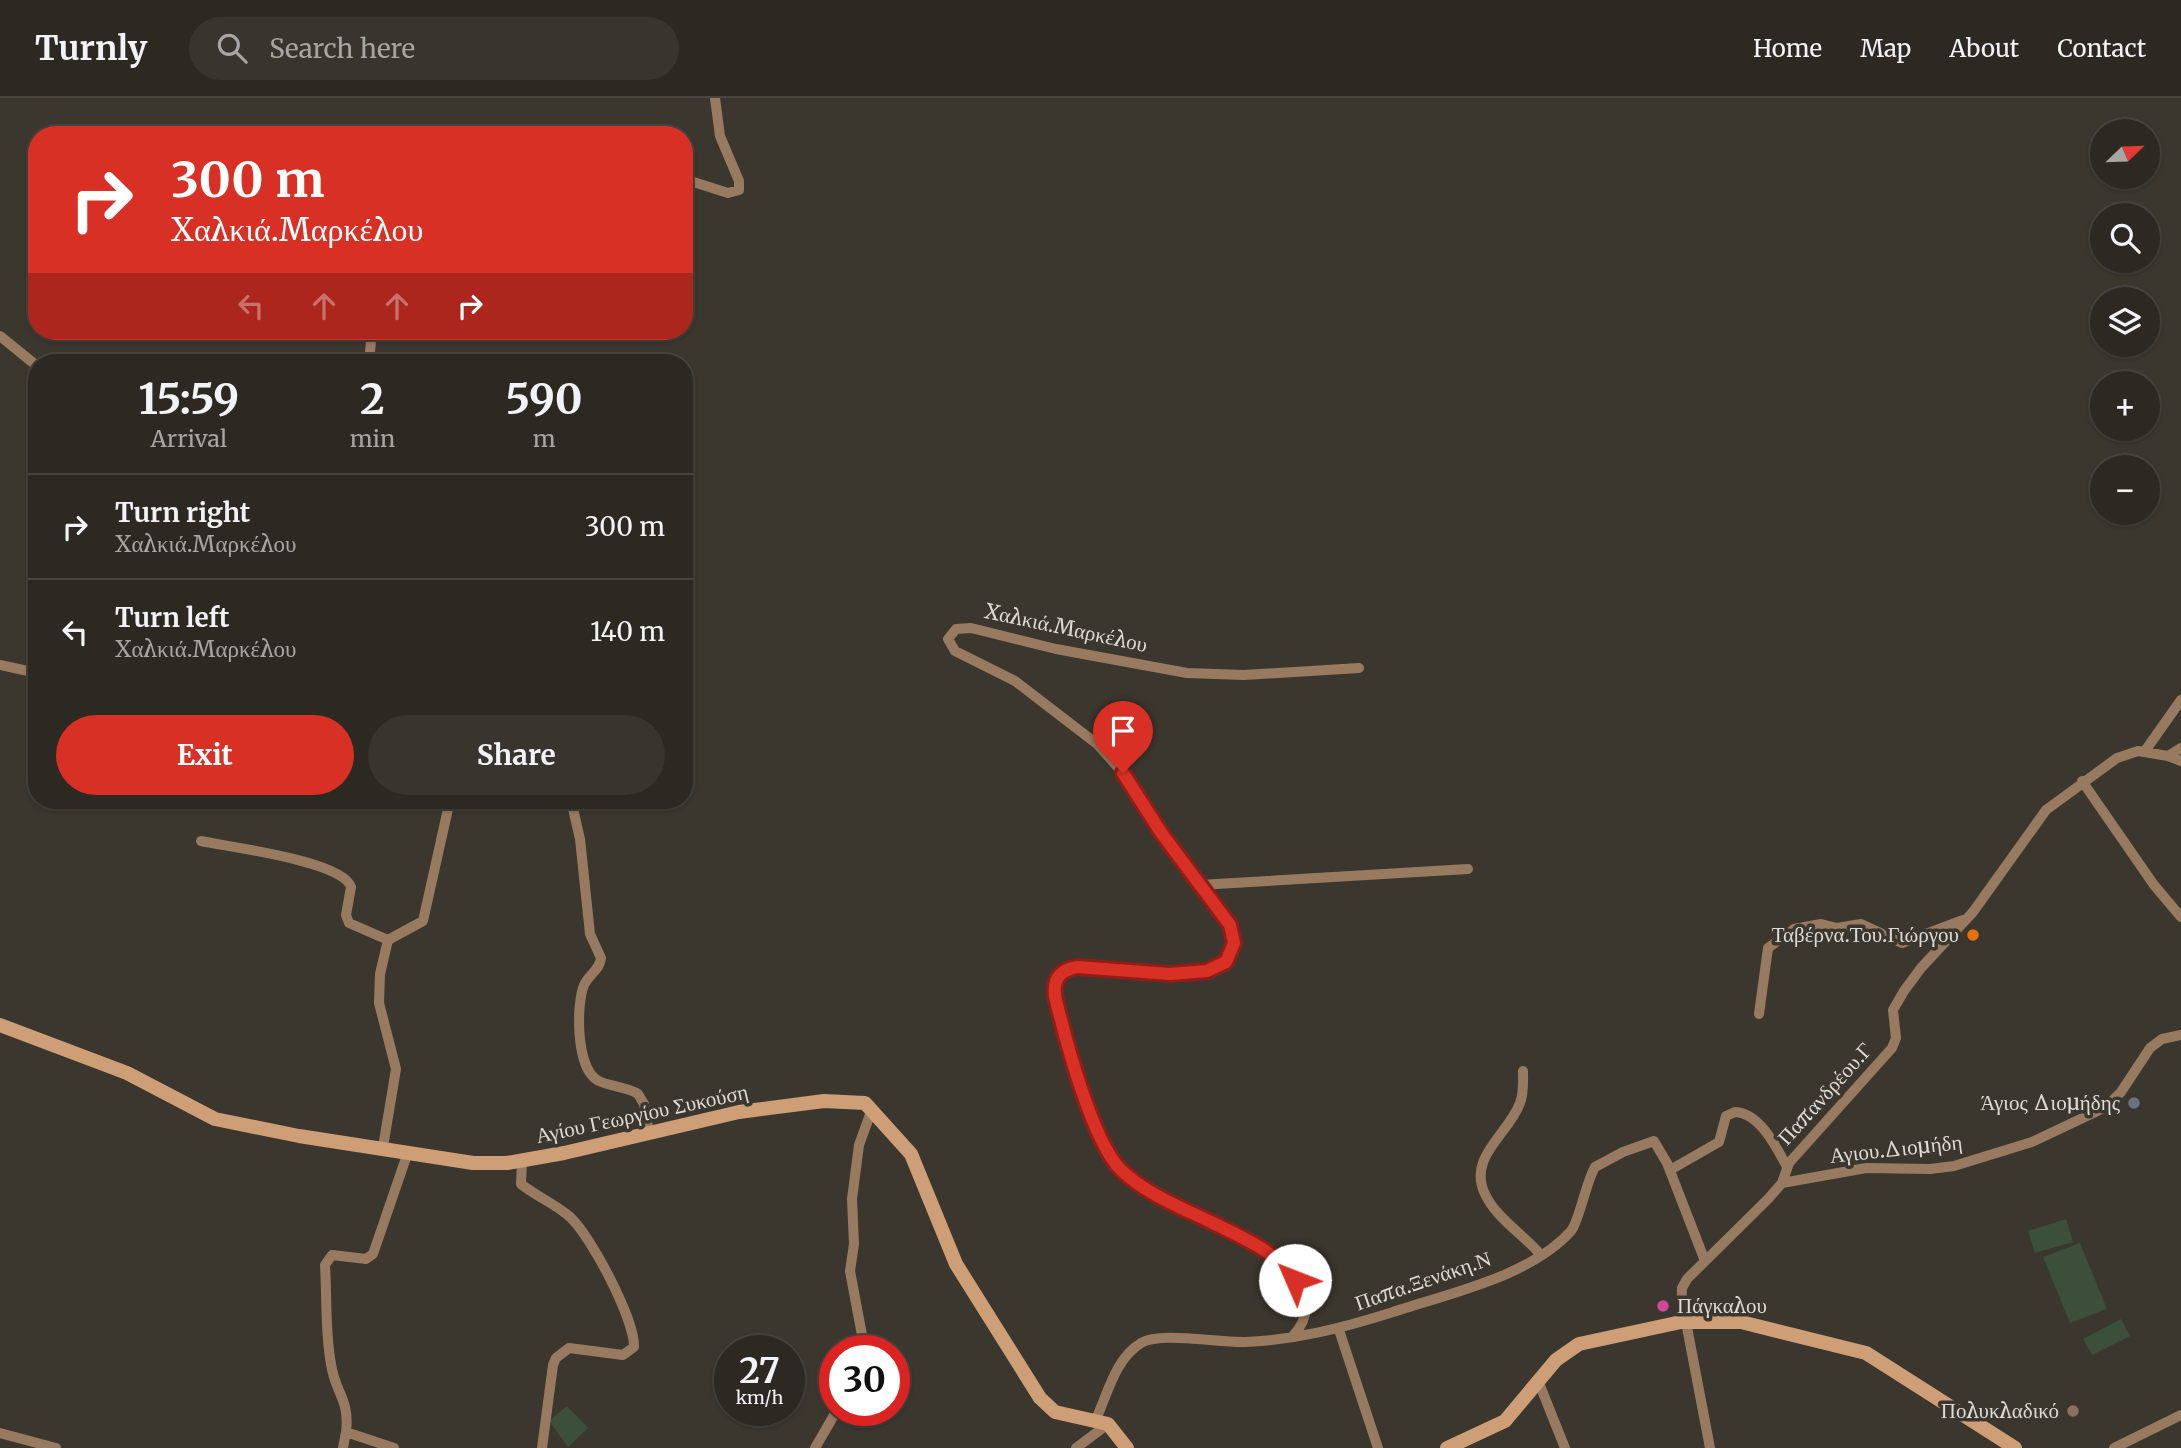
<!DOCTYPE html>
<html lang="en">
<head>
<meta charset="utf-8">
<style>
  :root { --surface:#2c2922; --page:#38352f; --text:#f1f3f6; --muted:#a6a6a5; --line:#484540; --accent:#d93025 }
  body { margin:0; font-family:Merriweather,serif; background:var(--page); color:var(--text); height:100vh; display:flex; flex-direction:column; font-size:26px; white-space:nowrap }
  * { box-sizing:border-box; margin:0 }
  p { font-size:23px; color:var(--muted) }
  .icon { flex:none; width:38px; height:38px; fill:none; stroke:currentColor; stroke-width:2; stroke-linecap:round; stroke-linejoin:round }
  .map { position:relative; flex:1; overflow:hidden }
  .side { position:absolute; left:28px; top:256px; width:665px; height:455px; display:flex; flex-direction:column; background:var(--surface); border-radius:28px; box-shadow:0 2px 5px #0004,0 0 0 2px var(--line) }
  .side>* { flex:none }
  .hud { position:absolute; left:28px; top:28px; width:665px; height:214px; border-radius:28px; box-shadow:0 2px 5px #0004,0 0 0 2px var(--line); background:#d93025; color:#fff; overflow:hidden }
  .needle { width:46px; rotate:67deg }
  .fabs { position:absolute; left:2090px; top:21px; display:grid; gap:14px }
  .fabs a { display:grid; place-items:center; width:70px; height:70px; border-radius:50%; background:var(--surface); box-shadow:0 2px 5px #0004,0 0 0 2px var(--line); font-size:35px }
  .speed { position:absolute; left:714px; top:1237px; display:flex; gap:14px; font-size:35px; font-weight:700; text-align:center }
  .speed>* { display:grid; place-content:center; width:91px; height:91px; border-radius:50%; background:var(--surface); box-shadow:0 2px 5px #0004,0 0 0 2px var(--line); line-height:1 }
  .speed small { font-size:18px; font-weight:400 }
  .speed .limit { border:10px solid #d22; background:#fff; color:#111 }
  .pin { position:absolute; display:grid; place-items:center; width:60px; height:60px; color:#fff; margin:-72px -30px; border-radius:50% 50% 50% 0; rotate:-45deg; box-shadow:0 0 7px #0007 }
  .pin .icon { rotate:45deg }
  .me { position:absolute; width:77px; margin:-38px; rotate:314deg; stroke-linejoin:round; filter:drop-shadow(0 0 5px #0008) }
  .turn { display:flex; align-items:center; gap:24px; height:147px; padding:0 28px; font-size:32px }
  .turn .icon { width:91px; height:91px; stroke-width:2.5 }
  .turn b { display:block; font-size:49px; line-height:60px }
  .lanes { display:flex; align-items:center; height:66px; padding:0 28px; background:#0003; justify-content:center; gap:35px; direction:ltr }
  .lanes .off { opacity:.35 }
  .eta { display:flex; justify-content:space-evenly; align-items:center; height:119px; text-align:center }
  .eta b { font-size:42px; font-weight:700; line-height:49px }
  .action { display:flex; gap:14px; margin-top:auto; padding:14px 28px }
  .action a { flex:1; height:80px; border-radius:42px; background:var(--accent); color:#fff; font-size:28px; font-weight:700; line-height:80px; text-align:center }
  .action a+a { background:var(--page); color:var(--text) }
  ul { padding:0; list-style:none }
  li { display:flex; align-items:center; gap:21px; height:105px; padding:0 28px; border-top:2px solid var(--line) }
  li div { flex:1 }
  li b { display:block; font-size:26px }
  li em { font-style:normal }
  header { display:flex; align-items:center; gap:42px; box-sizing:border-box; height:98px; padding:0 35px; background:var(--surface); border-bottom:2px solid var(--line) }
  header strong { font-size:33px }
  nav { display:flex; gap:38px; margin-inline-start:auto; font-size:24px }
  .search { width:490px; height:63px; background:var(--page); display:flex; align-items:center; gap:18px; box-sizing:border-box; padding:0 24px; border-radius:38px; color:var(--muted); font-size:26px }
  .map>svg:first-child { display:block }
  .green { fill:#3c4f3a }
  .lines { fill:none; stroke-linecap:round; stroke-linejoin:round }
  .street { stroke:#987a61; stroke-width:10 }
  .secondary { stroke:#ce9f76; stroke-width:14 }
  .route-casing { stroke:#8d1f18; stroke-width:18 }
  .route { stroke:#d93025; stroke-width:12 }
  .food-dot { fill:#e8710a; stroke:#3b372e; stroke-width:2.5 }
  .worship-dot { fill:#6b7280; stroke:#3b372e; stroke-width:2.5 }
  .hotel-dot { fill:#d1479c; stroke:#3b372e; stroke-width:2.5 }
  .education-dot { fill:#8d6e63; stroke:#3b372e; stroke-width:2.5 }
  .labels { text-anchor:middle; stroke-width:7; stroke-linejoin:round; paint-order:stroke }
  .street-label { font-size:21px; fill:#dddbd5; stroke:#3b372e }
  .poi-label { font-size:21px; fill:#dddbd5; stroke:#3b372e; text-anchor:end }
</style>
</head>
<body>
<header>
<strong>Turnly</strong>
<div class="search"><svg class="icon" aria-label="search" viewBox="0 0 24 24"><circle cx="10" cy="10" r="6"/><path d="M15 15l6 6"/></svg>Search here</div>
<nav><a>Home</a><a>Map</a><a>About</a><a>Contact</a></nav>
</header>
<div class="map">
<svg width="2181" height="1350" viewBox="0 0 2181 1350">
  <rect width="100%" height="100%" fill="#3b372e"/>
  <path class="green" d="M2066 1121 2073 1144 2035 1155 2028 1133Z
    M2080 1145 2107 1211 2070 1225 2043 1159Z
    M2121 1221 2130 1238 2092 1257 2083 1241Z
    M567 1308 588 1330 568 1349 549 1323Z"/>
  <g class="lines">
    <path class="street" d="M684 81 728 95 739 92V83L720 38 715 0
      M0 238 37 268
      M369 264 372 233
      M0 567 37 575
      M2145 653 2181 602
      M2168 658 2181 663
      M2082 683 2154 787 2181 819
      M571 702 580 741 590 836 601 860C600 872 589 876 584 887 576 907 576 969 597 982 609 989 626 988 638 996L644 1006 649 1035
      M201 743C229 749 343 763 351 789L346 817 349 825 388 842
      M1200 787 1468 771
      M1759 916 1768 850 1794 831 1821 826 1837 830 1861 826 1902 845 1963 822
      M1523 973C1523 983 1524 995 1520 1005 1509 1036 1467 1059 1485 1096 1496 1120 1523 1136 1540 1156
      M383 1049 396 971 379 905 380 876 388 842 423 823 450 702
      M522 1063 521 1086C537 1099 556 1106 570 1119 591 1138 635 1222 634 1249L623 1257 569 1250 556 1260 553 1267 542 1350
      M1670 1072 1719 1044 1726 1018 1735 1014C1760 1015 1777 1050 1787 1069
      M1782 1085 1866 1070 1930 1071 1954 1068 2032 1044 2106 1009 2121 994 2150 950 2162 941 2181 937
      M1681 1224 1682 1190 1687 1181 1768 1101 1782 1085 1789 1065 1892 950 1896 940 1893 912 1904 893 1921 870 1973 814 2046 712 2117 660 2138 653 2168 658 2181 650
      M1686 1224 1710 1350
      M1339 1232 1378 1350
      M1292 1239C1361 1166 1149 1107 1117 1067 1092 1036 1064 939 1055 898L1057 879 1071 870C1106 865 1259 905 1230 827L1162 736 1123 675 1097 646 1015 583 955 553 948 541 956 531 971 530 1056 551 1187 575 1244 577 1359 570
      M853 1253 862 1237 850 1173 854 1146 852 1101 859 1047 872 1011
      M1539 1285 1565 1350
      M1096 1321C1108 1295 1115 1261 1141 1245 1160 1233 1218 1245 1245 1244 1296 1242 1342 1230 1390 1215 1446 1196 1530 1179 1571 1133 1579 1124 1586 1084 1595 1069L1623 1054 1654 1043 1667 1065 1705 1163
      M346 1334C350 1301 335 1295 331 1266 325 1234 327 1200 325 1167L332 1157 366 1161 373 1156 408 1054
      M0 1335 56 1350
      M343 1350 346 1334 394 1350
      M815 1350 837 1312
      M1076 1350 1108 1326
      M2114 1350 2181 1317"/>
    <path class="secondary" d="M0 927 127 975 215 1021 299 1038 473 1065H507L564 1055 739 1014 824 1003 865 1005 911 1056 956 1166 1040 1300 1055 1314 1108 1326 1127 1350
      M1447 1350 1505 1323 1556 1262 1579 1246 1681 1224H1741L1866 1255 2015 1350"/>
  </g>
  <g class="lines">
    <g class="route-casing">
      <path id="route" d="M1123 675 1162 736 1230 827 1234 845 1226 864 1207 873 1170 876 1077 869C1060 872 1053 881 1055 898 1065 940 1092 1043 1121 1072 1146 1096 1182 1110 1213 1125 1241 1139 1278 1154 1295 1182"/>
    </g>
    <use href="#route" class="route"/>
  </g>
  <circle class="food-dot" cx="1973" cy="837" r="7"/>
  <circle class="worship-dot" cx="2134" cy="1005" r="7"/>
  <circle class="hotel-dot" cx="1663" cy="1208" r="7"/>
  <circle class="education-dot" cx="2073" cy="1313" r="7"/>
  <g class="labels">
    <g class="street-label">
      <text transform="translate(1066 530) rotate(12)" y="7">Χαλκιά.Μαρκέλου</text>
      <text transform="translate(1825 996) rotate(-48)" y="7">Παπανδρέου.Γ</text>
      <text transform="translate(642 1016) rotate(-12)" y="7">Αγίου Γεωργίου Συκούση</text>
      <text transform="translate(1896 1051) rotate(-6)" y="7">Αγιου.Διομήδη</text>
      <text transform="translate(1423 1183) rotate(-19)" y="7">Παπα.Ξενάκη.Ν</text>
    </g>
    <g class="poi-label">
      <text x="1959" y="844">Ταβέρνα.Του.Γιώργου</text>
      <text x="2120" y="1012">Άγιος Διομήδης</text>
      <text x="1677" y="1215" text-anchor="start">Πάγκαλου</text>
      <text x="2059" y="1320">Πολυκλαδικό</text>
    </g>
  </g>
</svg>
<div class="fabs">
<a><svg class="needle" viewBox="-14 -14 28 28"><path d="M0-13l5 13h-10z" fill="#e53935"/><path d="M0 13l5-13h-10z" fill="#a6a6a5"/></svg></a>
<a><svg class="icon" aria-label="search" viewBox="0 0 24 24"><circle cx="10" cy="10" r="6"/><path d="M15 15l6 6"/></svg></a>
<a><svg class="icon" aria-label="layers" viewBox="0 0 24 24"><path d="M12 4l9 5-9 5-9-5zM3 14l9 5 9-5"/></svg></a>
<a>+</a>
<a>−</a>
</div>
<div class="speed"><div>27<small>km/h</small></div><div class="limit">30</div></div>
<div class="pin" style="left:1123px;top:675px;background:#d93025"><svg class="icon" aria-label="arrive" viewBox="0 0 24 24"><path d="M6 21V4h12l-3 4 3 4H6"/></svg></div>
<svg class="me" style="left:1295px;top:1182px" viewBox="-20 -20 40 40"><circle r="19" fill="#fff"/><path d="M0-13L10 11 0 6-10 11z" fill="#d93025"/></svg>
<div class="hud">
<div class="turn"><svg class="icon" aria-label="right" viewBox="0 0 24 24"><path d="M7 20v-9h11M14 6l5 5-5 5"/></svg><div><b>300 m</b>Χαλκιά.Μαρκέλου</div></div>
<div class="lanes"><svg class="icon off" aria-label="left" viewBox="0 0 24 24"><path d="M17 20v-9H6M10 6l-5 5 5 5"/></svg><svg class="icon off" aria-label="ahead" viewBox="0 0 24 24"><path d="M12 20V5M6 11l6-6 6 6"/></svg><svg class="icon off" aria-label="ahead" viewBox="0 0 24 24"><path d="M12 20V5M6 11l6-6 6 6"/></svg><svg class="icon" aria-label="right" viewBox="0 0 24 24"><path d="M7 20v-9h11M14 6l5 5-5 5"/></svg></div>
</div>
<section class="side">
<div class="eta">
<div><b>15:59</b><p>Arrival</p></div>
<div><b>2</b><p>min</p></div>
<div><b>590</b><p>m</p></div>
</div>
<ul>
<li><svg class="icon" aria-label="right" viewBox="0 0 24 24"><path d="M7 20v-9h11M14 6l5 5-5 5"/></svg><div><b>Turn right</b><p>Χαλκιά.Μαρκέλου</p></div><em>300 m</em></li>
<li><svg class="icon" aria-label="left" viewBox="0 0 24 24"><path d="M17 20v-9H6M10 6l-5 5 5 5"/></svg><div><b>Turn left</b><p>Χαλκιά.Μαρκέλου</p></div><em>140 m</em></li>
</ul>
<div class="action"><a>Exit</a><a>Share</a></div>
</section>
</div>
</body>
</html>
